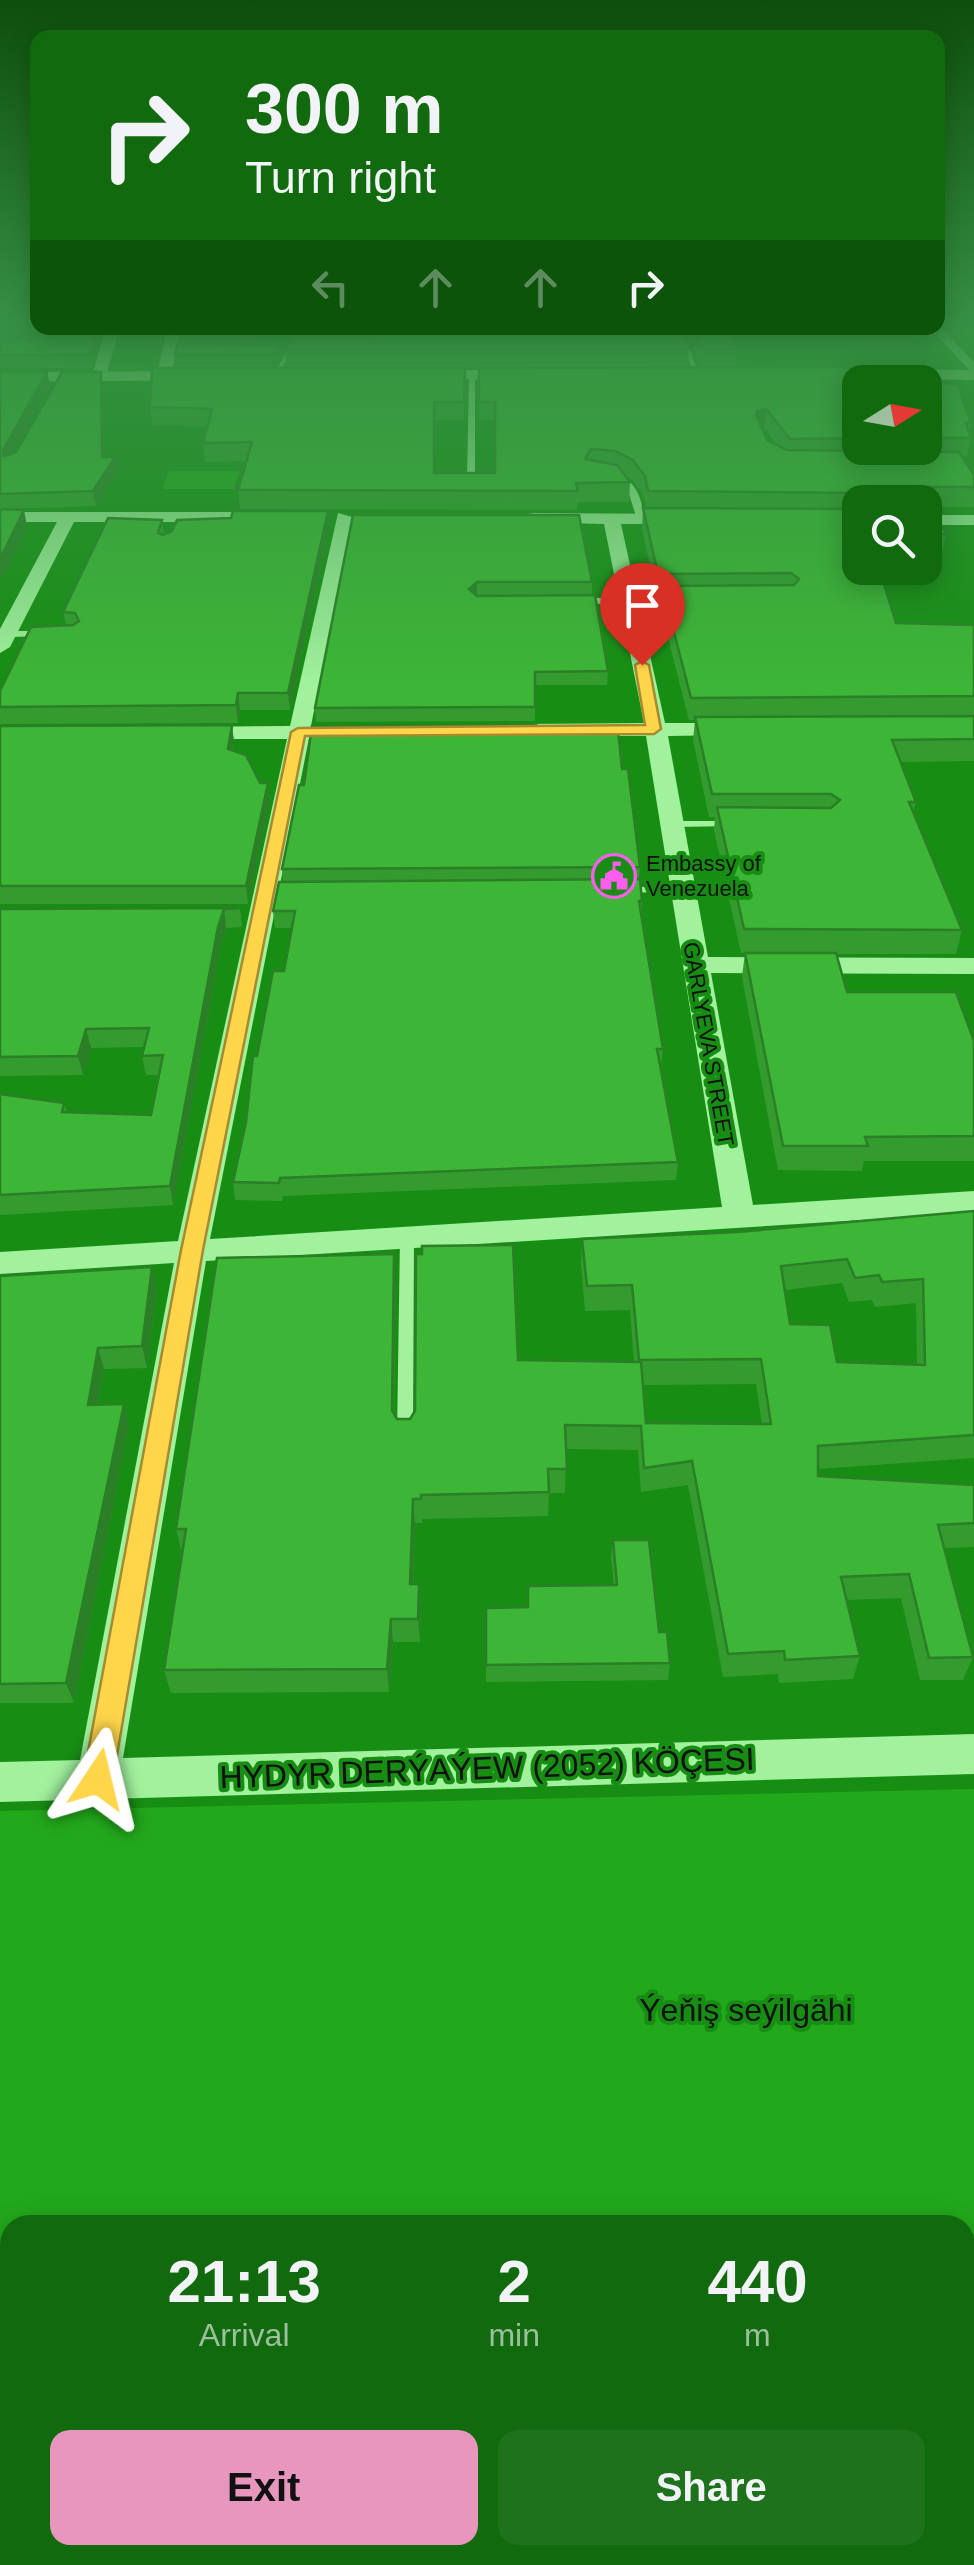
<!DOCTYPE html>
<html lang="en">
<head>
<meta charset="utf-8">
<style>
  :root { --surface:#116a0e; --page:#1e721c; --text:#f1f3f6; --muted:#9cbf9e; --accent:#e797bd }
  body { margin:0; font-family:Helvetica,sans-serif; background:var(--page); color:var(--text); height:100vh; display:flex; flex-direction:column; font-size:38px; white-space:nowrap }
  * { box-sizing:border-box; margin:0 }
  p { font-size:32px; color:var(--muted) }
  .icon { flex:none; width:55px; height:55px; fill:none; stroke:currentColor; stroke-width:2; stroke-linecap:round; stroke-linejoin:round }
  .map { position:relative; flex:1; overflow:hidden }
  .drawer { position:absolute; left:0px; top:2215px; width:975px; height:350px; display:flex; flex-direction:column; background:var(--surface); border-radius:30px 30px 0 0; box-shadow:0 5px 25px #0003 }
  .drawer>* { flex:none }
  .top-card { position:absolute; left:30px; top:30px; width:915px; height:305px; border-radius:20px; box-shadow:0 5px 25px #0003; background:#116a0e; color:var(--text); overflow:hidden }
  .needle { width:65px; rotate:79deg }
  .fabs { position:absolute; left:842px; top:365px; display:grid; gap:20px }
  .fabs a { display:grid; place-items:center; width:100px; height:100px; border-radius:20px; background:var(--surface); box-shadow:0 5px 25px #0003; font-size:50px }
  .pin { position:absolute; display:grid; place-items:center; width:85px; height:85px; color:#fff; margin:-102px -42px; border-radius:50% 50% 50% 0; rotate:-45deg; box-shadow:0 0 10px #0007 }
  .pin .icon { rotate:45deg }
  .me { position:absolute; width:110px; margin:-55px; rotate:10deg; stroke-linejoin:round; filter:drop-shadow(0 0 8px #0008) }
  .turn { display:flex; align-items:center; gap:35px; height:210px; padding:0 50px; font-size:45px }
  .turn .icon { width:130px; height:130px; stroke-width:2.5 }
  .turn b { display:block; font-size:70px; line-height:85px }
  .lanes { display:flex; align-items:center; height:95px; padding:0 50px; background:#0003; justify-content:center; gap:50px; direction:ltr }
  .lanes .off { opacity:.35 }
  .eta { display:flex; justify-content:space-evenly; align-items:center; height:170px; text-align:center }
  .eta b { font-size:60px; font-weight:700; line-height:70px }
  .primary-button { display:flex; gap:20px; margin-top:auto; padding:20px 50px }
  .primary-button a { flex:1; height:115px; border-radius:20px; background:var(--accent); color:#111; font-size:40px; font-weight:700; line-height:115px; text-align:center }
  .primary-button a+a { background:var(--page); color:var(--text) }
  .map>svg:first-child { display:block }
  .green { fill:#22a81b; fill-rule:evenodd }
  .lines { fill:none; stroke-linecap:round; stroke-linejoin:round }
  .service { fill:#a1f19d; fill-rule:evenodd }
  .minor { fill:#a1f19d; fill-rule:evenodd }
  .tertiary { fill:#a1f19d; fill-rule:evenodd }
  .wall { fill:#349c2f; fill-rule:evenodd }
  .shaded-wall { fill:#2b7f26 }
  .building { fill:#3db537; stroke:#2b7f26; stroke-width:2.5; fill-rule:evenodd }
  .route { fill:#ffd54a; stroke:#a68a30; stroke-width:2.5 }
  .labels { text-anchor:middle; stroke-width:8; stroke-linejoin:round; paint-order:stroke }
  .far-poi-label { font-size:22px; fill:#111; stroke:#178e13; text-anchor:start }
  .far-street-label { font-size:22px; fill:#111; stroke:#178e13 }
  .near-street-label { font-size:32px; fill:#111; stroke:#178e13 }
  .near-park-label { font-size:32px; fill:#111; stroke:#178e13 }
</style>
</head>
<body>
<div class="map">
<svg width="974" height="2565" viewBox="0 0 974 2565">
  <rect width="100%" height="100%" fill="#178e13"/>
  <path class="green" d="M169 471H240L234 489H162Z
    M974 1789V2565H0V1811ZM10 2225H965V2555H10Z"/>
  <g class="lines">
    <path class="service" d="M0 329 45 328 48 330 0 333Z
      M665 329 685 333 699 376 694 375 680 335 665 331Z
      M304 349V351L290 354 277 377H273L286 352Z
      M472 373 475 375V481L471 483 467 481 469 375Z
      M606 471C633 474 643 496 644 521L637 519 626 485 606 475Z
      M678 598 682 601 681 603 576 604 572 601 576 598Z
      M48 631 52 634 51 636 7 637 3 634 7 631Z
      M731 821 736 824 735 826 675 827 670 824 675 821Z
      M624 887H683L689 890 683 893 620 892V888Z
      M407 1232 414 1237 413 1435 411 1440 405 1441 399 1440 397 1435 400 1237Z"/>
    <path class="minor" d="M938 324 974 362V375L930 328Z
      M106 328H120L106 376 99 380 92 376Z
      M167 328H181L171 376 164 380 157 376Z
      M0 512H275L283 517 275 522H74L10 647 0 653V629L57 522H0Z
      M338 513 352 517 311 726 326 732 323 737 309 738 210 1239 722 1207 646 736H529L518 730 529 724 644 723 604 524 528 522V514L534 513 685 514 693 519 685 524H621L665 723H735L746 729 735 735 668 736 708 957 974 958V974L711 973 753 1205 974 1191V1213L206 1261 123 1758 974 1734V1774L0 1802V1762L80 1760 174 1263 0 1274V1252L178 1241 287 739H189L178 733 189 727 290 726Z
      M925 515H974V525H925Z"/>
    <path class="tertiary" d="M844 369 974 370V380L838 378V370Z
      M409 370H531L540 375 531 380 403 379V371Z
      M206 371 212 372V380L0 382V372Z"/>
  </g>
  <path class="wall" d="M0 323H38V325H28L30 335 27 340 1 344 37 340 46 328H102L90 368H0Z
    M942 323H974V335L954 336Z
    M179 328H259V345L278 359 273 368H177L175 355 181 343Z
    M368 328H726L738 349 736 367H700L689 332 682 330 689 349 687 367 287 368 285 350 372 337H370Z
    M853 328H934L932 336 862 338Z
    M891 367 897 375 912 380 958 385 971 423 969 431 971 438 967 456H962L974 475V507H926L932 509 946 534 942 554H925V502H860V568H879L896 623 974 625V761L900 762 916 802 913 812 962 930 956 954H837L847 992H956L974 1041V1161H864L862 1171 778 1170 742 977 745 953H741L714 830 715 817H709L693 740 695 720H689L660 607 661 594H656L642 528 643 508H646L643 495 632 479 624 475 630 482 629 502H577V510L240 509 238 490 246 461 205 462 203 443 207 427 153 425 150 407 152 368H465L464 420H435L434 473H495V420H479V368ZM860 382H925V448H860ZM764 427 778 446 767 440 761 428Z
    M0 372H47L50 386 12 453 16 452 101 372 103 386 104 457 118 471 96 506 0 509Z
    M328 511 329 527 290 710H240L238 723 0 724V707L66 625 63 612 162 520 164 534 231 518Z
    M353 515 592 582V595L608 671 607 685H535V721L316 722 315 708Z
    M232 725 234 743 233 751 260 783H268L270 801 248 904H0V726Z
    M536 729 622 769 640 867 639 879 642 901 641 916 663 1049 661 1066 678 1162 676 1180 283 1196 282 1201 235 1200 233 1182 246 1122 257 1056 284 971 292 928H275L273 911 283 881 282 869 304 785Z
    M240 908 242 927 226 928 221 946 173 1205 0 1215V1094L64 1103 67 1112 151 1115 159 1075H146L142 1056 144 1047 91 1048 83 1075 0 1076V909Z
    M974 1211V1458L818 1469V1476L974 1485V1547L944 1548 973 1657 963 1680H920L901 1598 846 1600 860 1656 853 1679 779 1683 778 1674 723 1677 688 1485 641 1492 638 1450 566 1449 565 1493H549L548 1516 422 1519V1523H415L413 1584H419L421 1607 420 1642H393L389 1692 171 1693 164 1670 182 1553 176 1529 396 1279 394 1414 397 1419H410L518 1360 634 1362 630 1310 585 1311 581 1264 582 1239 738 1232ZM842 1283 849 1302 872 1300 875 1307 916 1303 917 1364 837 1362 790 1324 784 1290ZM756 1384 762 1424 646 1423 643 1385Z
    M0 1276 157 1289 147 1368 104 1369 98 1404H124L129 1425 74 1703H0Z
    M613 1540 659 1632 670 1663 668 1680 486 1682V1608L527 1607 528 1586 614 1585 611 1558Z"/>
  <path class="shaded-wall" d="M28 323 30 335 27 340 0 344V331Z
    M96 328H102L90 368 88 355Z
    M158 328H166L155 368 152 348Z
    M277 346 278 359 273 368 272 355Z
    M47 372 50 386 6 465 3 450Z
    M101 372 103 386 104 471 102 457Z
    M766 409 764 427 755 429 757 411Z
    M115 457 118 471 96 506 93 491Z
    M24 510 27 526 12 559 0 581V559Z
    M328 511 329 527 290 710 288 693Z
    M477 582V595L469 589Z
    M238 693 240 710 238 723 236 705Z
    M232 725 234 743 230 766 228 749Z
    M268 783 270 801 248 904 246 886Z
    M224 909 226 928 221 946 173 1205 170 1186 218 927Z
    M86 1029 91 1048 83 1075 78 1056Z
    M394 1254 396 1279 393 1435 392 1411Z
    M152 1267 157 1289 147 1368 142 1346Z
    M98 1348 104 1369 94 1426 88 1405Z
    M124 1404 129 1425 74 1703 66 1683Z
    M413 1499 415 1523 412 1607 410 1584Z
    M419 1584 421 1607 420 1642 418 1619Z
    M391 1619 393 1642 389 1692 387 1669Z"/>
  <path class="building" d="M27 323 24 327 0 331V324Z
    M46 328H96L88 355H0V344L37 340Z
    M153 328H158L152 348Z
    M387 328H681L689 349 285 350 293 339 373 337 372 330Z
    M694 328H726L738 349H702Z
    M178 342 277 346 272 355H175Z
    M891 367 897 375 912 380 958 385 971 423H966L971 438H925V382H860V438L790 439 766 409 757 411 756 415 767 440 787 450 959 452 974 475V487H921L925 502H867L866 493 648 491 645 476 633 460 615 451 591 449 585 459 617 465 630 482 576 483 578 491 238 490 252 442 203 443 212 409 150 407 152 368H465L464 402H434V473H495V402H479V368Z
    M0 372H47L3 450 4 456 16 452 62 372H101L102 457H115L93 491 0 494Z
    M925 504 926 508 932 509 946 534H925Z
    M643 508 860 509V568H879L896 623 974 625V696L691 698 662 586 794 585 799 579 791 573 658 574Z
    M0 509 24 510 0 559Z
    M233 511H328L288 693H238L236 705 0 707V691L31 627 73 625 79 621 75 613 63 612 108 518 162 520 158 533 163 535 172 531 177 520 231 518Z
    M353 515H579L592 582H477L469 589 477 596 595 595 608 671 535 672V707L315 708Z
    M974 716V739L892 740 916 802H909L962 930 744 929 717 807 831 808 840 800 831 794H712L695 717Z
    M232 725 228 749 246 755 260 783H268L246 886H0V726Z
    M536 725V729L618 730 622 769H628L640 867 282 869 299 785H304L312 726Z
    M640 879 642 901H639L663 1049H657L678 1162 280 1178 279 1183 233 1182 246 1122 253 1056H257L273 971H284L295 911H273L279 882Z
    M240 908 224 909 218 927 170 1186 0 1195V1094L64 1103 62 1112 151 1115 163 1055 142 1056 149 1028 86 1029 78 1056 0 1057V909Z
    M745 953H836L847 992H956L974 1041V1136L865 1137 868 1146H783Z
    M974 1211V1435L818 1446V1476L974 1485V1523L938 1525 973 1657 929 1658 909 1574 841 1577 860 1656 785 1660 784 1651 728 1654 692 1461 644 1468 641 1426 565 1425 567 1469H548L549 1492 421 1495V1499H413L410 1584H419L418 1619H391L387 1669 164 1670 186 1529H176L217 1258 394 1254 392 1411 397 1419H410L415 1411 416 1254H422V1246L513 1245 518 1360 641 1362 646 1423 771 1424 761 1359 639 1360 632 1285 587 1286 582 1239 738 1232ZM847 1259 855 1278 879 1275 882 1282 923 1279 925 1365 837 1362 830 1325 790 1324 781 1266Z
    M152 1267 142 1346 98 1348 88 1405 124 1404 66 1683 0 1684V1276Z
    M613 1540H649L659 1632H667L670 1663 486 1665V1608L528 1607V1586L617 1585Z"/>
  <linearGradient id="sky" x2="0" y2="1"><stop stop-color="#0d4e0a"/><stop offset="0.47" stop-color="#369044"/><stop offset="1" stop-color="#369044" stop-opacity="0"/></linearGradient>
  <rect width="974" height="682" fill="url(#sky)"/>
  <path class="route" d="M642 661 649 665 661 729 654 734 305 736 203 1250 113 1779 109 1789 98 1793 87 1789 83 1779 181 1250 291 732 298 728 645 725 635 665Z"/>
  <defs>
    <g id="civic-ring" transform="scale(2.25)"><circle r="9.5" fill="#178e13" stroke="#ff5ded" stroke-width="1.5"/><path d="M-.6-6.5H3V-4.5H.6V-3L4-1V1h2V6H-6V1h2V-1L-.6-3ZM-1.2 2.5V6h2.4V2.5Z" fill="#ff5ded"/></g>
  </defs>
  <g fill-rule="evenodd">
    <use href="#civic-ring" x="614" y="876"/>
  </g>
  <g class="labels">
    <g class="far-poi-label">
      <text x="646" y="871">Embassy of<tspan x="646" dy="25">Venezuela</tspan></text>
    </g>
    <g class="far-street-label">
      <text transform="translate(709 1044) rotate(80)" y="8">GARLYEVA STREET</text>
    </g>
    <g class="near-street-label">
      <text transform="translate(487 1768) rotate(-2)" y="11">HYDYR DERÝAÝEW (2052) KÖÇESI</text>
    </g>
    <g class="near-park-label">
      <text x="746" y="2021">Ýeňiş seýilgähi</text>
    </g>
  </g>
</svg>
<div class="fabs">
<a><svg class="needle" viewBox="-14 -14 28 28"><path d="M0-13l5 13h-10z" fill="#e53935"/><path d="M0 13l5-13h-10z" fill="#9cbf9e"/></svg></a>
<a><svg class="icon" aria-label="search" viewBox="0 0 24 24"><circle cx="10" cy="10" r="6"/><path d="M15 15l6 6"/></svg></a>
</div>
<div class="pin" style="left:642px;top:665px;background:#d93025"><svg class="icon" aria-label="arrive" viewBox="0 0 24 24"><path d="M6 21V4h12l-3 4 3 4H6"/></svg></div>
<svg class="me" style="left:98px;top:1779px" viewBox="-20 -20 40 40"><path d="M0-17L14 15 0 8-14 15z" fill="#ffd54a" stroke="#fff" stroke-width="4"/></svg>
<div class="top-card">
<div class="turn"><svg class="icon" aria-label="right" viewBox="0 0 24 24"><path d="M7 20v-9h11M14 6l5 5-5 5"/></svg><div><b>300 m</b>Turn right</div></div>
<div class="lanes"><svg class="icon off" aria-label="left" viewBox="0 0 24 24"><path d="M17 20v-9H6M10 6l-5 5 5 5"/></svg><svg class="icon off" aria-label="ahead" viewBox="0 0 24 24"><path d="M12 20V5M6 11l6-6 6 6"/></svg><svg class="icon off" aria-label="ahead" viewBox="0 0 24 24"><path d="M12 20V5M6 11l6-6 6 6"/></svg><svg class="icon" aria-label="right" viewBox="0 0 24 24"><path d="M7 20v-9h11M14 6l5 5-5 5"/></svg></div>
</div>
<section class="drawer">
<div class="eta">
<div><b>21:13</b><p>Arrival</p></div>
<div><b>2</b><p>min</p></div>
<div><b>440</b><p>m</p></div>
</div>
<div class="primary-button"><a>Exit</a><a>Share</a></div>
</section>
</div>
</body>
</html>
